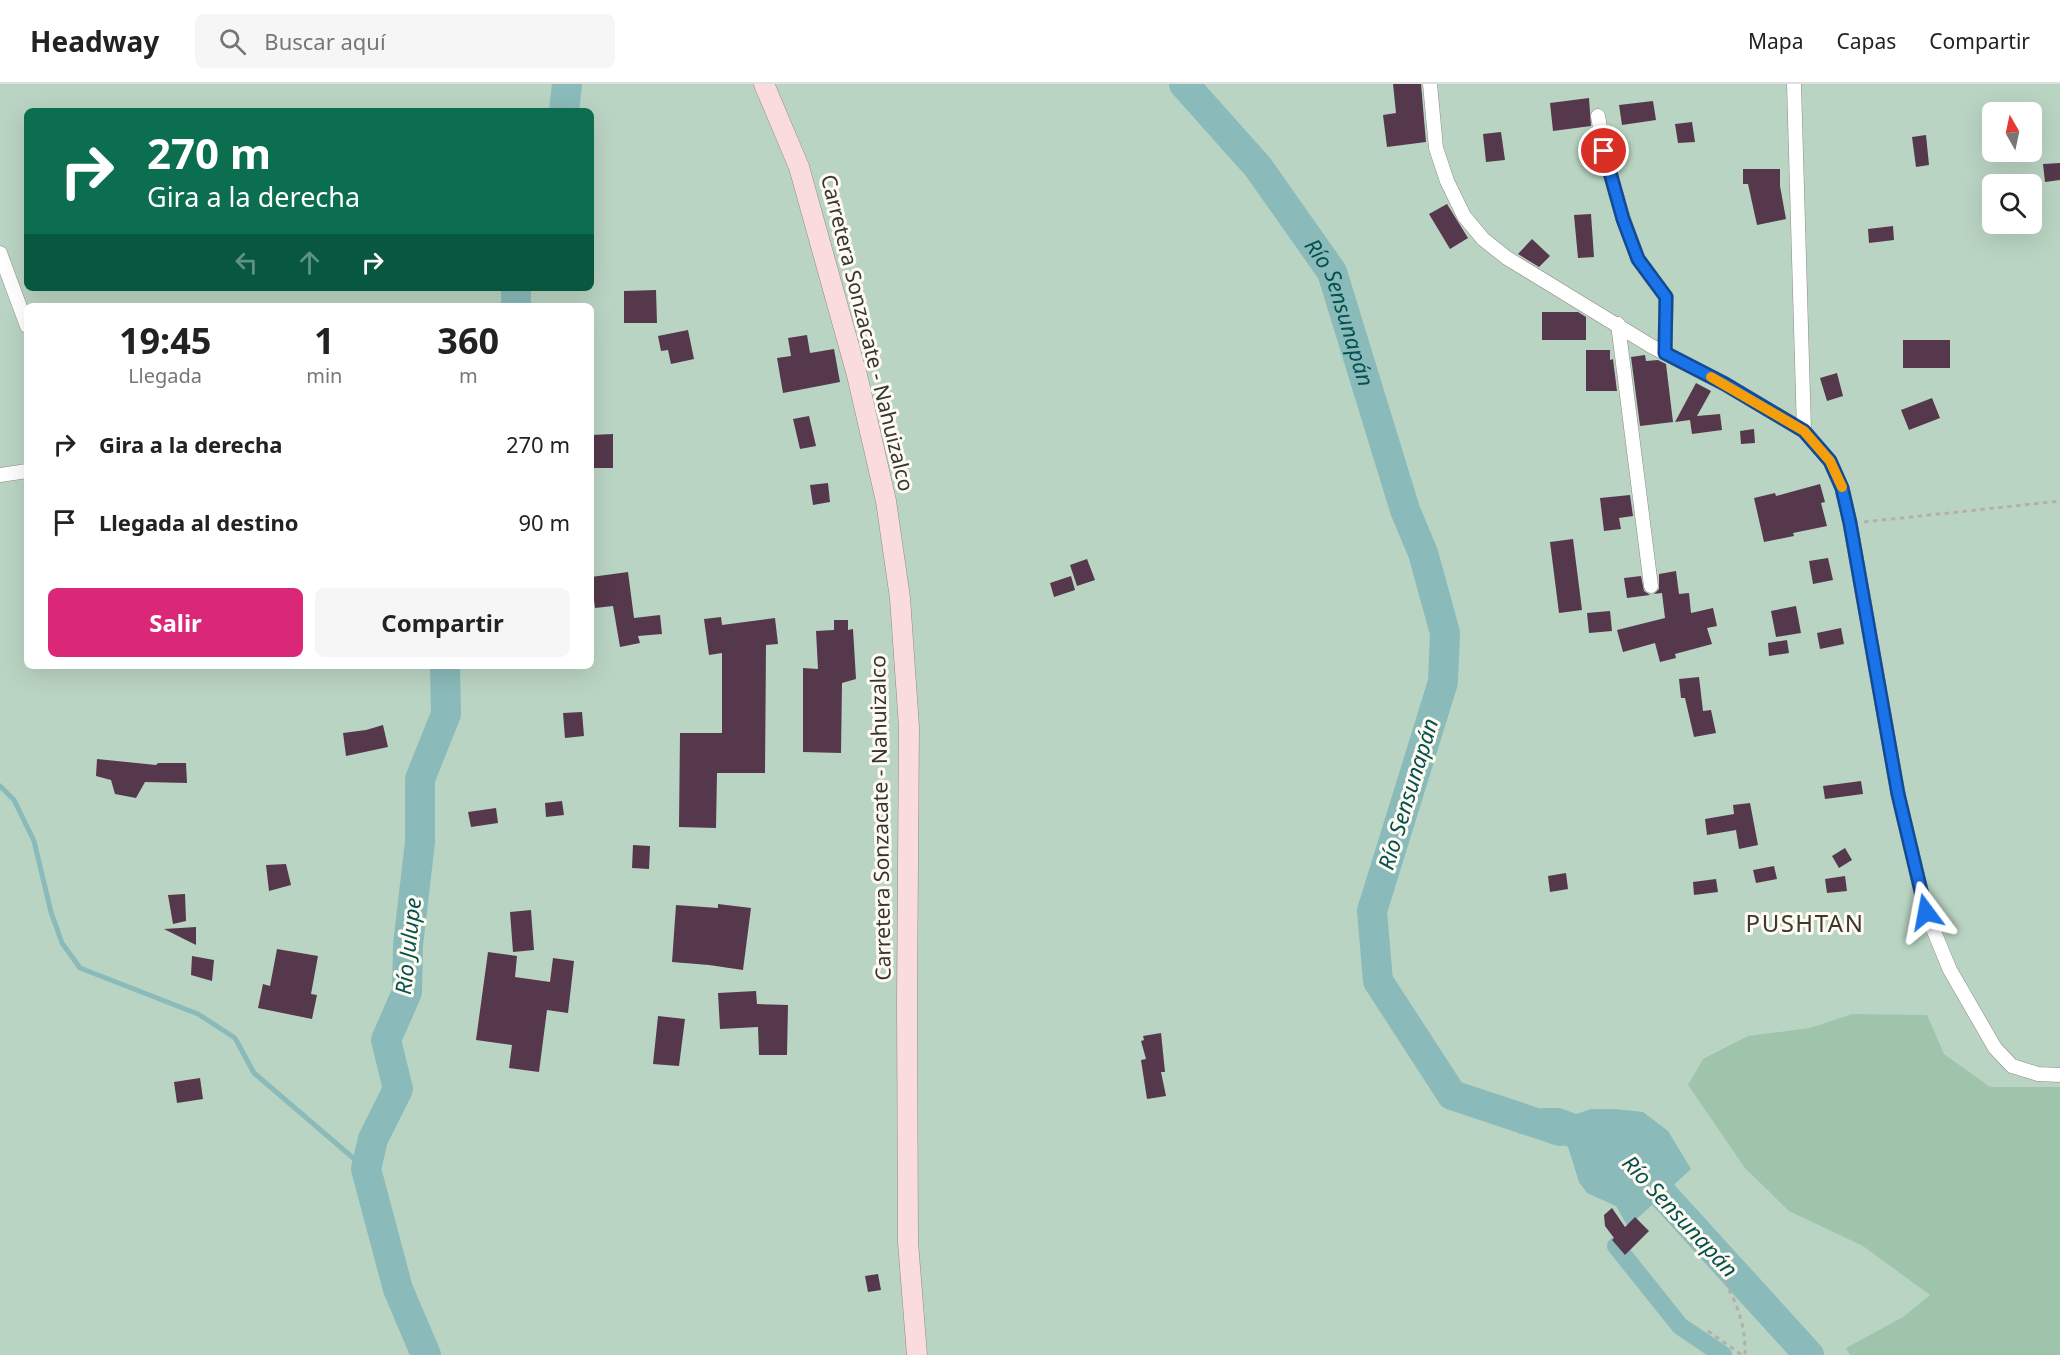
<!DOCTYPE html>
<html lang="es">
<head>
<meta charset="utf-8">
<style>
  :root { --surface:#fff; --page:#f6f6f6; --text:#222; --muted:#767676; --line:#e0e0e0; --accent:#db2777 }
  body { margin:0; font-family:"Noto Sans",sans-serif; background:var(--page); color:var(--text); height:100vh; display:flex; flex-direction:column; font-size:22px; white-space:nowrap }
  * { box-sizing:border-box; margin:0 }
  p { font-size:20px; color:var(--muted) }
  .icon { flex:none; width:33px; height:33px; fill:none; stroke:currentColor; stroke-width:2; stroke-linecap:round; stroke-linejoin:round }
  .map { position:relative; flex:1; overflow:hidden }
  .details { position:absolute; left:24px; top:219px; width:570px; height:366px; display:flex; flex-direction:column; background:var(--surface); border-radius:9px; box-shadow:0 6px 24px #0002 }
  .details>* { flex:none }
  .banner { position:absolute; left:24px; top:24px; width:570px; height:183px; border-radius:9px; box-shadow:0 6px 24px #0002; background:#0b6e4f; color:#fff; overflow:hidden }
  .needle { width:39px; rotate:351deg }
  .fabs { position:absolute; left:1982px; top:18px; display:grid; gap:12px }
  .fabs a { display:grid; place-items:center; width:60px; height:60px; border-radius:9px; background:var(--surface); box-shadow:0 6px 24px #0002; font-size:30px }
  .pin { position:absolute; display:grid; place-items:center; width:51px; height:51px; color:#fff; margin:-26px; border:3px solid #fff; border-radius:50%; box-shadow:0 2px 6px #0007 }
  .me { position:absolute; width:66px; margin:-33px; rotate:347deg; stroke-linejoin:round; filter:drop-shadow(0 0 4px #0008) }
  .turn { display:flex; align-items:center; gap:21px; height:126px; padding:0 24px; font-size:27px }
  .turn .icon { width:78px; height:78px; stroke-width:2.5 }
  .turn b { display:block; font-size:42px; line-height:51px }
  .lanes { display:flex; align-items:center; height:57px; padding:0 24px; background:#0003; justify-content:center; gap:30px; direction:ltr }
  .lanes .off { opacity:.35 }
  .eta { display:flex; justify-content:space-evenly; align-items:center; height:102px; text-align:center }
  .eta b { font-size:36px; font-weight:700; line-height:42px }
  .cta { display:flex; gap:12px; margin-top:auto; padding:12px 24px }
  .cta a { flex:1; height:69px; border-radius:9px; background:var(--accent); color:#fff; font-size:24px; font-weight:700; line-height:69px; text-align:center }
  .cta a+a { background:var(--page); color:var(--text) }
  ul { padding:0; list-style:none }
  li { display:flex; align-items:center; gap:18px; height:78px; padding:0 24px }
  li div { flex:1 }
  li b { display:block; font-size:22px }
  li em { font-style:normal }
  header { display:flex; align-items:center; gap:36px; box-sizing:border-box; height:84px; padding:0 30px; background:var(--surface); border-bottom:2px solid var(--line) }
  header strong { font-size:28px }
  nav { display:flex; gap:33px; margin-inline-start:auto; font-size:21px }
  .search { width:420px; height:54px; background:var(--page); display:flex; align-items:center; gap:15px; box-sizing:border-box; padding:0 21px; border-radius:9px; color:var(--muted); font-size:22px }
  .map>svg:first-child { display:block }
  .green { fill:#bad4c3; fill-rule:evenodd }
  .forest { fill:#9fc4ac }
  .water { fill:#8abbba }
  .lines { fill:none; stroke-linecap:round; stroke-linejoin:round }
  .stream { stroke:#8abbba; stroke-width:5 }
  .canal { stroke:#8abbba; stroke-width:18 }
  .river { stroke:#8abbba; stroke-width:30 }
  .building { fill:#55384b }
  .street-casing { stroke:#8f8b83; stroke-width:15 }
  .secondary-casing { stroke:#8f8b83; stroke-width:21 }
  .path { stroke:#b3b0a8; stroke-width:3; stroke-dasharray:4.5 4.5; stroke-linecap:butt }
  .street { stroke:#fff; stroke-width:14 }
  .secondary { stroke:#fadcde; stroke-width:20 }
  .route-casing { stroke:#114b97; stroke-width:15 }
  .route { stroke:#1a73e8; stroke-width:10 }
  .slow { stroke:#f59e0b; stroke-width:10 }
  .labels { text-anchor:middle; stroke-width:6; stroke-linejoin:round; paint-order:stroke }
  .street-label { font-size:21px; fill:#363531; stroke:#fffbf1 }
  .water-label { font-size:22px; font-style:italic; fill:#055151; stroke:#fffbf1 }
  .quarter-label { font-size:24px; letter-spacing:1.5px; fill:#3c3932; stroke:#fffbf1 }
</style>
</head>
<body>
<header>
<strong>Headway</strong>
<div class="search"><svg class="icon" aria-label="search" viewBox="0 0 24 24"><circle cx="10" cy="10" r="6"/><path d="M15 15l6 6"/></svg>Buscar aquí</div>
<nav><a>Mapa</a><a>Capas</a><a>Compartir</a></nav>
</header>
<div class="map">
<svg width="2060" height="1271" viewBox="0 0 2060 1271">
  <rect width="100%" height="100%" fill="#f1ede4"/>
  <path class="green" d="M0 0H2060V1271H0ZM27 27H591V204H27ZM1992 28H2031V68H1992ZM1992 100H2031V140H1992ZM27 222H591V582H27Z"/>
  <path class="forest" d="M1852 930 1927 931 1944 970 1990 1003H2060V1271H1850L1846 1264 1903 1233 1930 1211 1863 1162 1789 1127 1745 1084 1688 1001 1703 975 1748 952 1810 944Z"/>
  <path class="water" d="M1544 1024H1560L1576 1030 1591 1025H1615L1643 1028 1668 1047 1691 1085 1628 1143 1616 1122 1587 1109 1579 1098 1568 1063C1551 1053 1538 1048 1519 1050L1516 1042C1525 1027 1527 1026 1544 1024Z"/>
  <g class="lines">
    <path class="stream" d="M0 702 14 716 34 757 51 828 62 859 80 884 198 930 235 954 254 989 366 1085"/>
    <path class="canal" d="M1616 1162 1680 1242 1723 1271"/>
    <g class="river">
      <path id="s1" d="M1184 0 1258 83 1332 188 1405 426 1423 469 1445 549 1443 598 1372 827 1378 897 1452 1011 1560 1047"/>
      <path d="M564 27 567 0"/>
      <path d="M516 204V222"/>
      <path d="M1636 1081 1809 1271"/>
      <path d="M426 1271 398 1205 366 1085 373 1055 398 1005 386 956 407 908 408 861 420 758V695L446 630 445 582"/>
    </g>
  </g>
  <path class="building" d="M1393 0H1421L1426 58 1387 63 1383 31 1396 29Z
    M1589 14 1591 42 1553 47 1550 19Z
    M1653 17 1656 36 1622 41 1619 21Z
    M1692 38 1695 58 1678 59 1675 40Z
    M1501 48 1505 76 1486 78 1483 50Z
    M1926 51 1929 81 1916 83 1912 53Z
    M2060 79V96L2045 98 2043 80Z
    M1743 85H1780V102L1786 135 1757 141 1748 100H1743Z
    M1447 120 1468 154 1450 165 1429 130Z
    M1591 130 1594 173 1578 174 1574 131Z
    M1893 142 1894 156 1869 159 1868 145Z
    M1532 155 1550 172 1539 183 1518 170Z
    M656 206 657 239H624V207Z
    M1542 228H1578L1586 233V256H1542Z
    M688 246 694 275 671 280 668 266 661 267 658 252Z
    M807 251 810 269 834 265 840 298 783 309 777 274 791 272 788 254Z
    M1903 256H1950V284H1903Z
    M1586 266H1610V276L1613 275 1617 307H1586Z
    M1645 271 1646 277 1658 276 1666 280 1673 338 1640 342 1631 273Z
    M1837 289 1843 312 1827 317 1820 294Z
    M1696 299 1711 307 1697 332 1720 330 1722 346 1692 350 1690 336 1675 338Z
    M1932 314 1940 334 1909 346 1901 326Z
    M809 332 816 362 800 365 793 335Z
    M1754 345 1755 359 1741 360 1740 347Z
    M613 350V384H591V351Z
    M828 399 830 418 813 421 810 401Z
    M1820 400 1825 418 1821 419 1827 442 1793 449 1794 452 1764 458 1754 414 1775 409 1776 412Z
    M1630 411 1633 432 1619 434 1621 445 1604 447 1600 414Z
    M1573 455 1582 526 1559 529 1550 458Z
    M1828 474 1833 496 1813 500 1809 477Z
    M1087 475 1095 496 1077 502 1070 481Z
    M1676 487 1679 510 1689 509 1691 529 1713 524 1717 542 1707 544 1712 560 1675 570 1676 574 1660 578 1655 559 1623 568 1617 546 1665 534 1662 509 1654 510 1659 505V490Z
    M628 488 634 534 660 531 662 550 638 552 640 559 620 563 613 522 595 524 591 493Z
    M1071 492 1075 506 1054 513 1050 499Z
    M1641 492 1644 507 1650 511 1627 514 1624 494Z
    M1796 522 1801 549 1776 553 1771 527Z
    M1610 527 1612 547 1589 549 1587 529Z
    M721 533 722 541 775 534 778 560 766 561 765 689H717L716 744 679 743 680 649H722V569L709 571 704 535Z
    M834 536H848V546L853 545 856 595 842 599 841 669 803 668V584L818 585 816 547 834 546Z
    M1841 544 1844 560 1820 565 1817 549Z
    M1787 556 1789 569 1769 572 1768 559Z
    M1699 593 1703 627 1711 626 1716 649 1694 653 1685 614H1681L1679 595Z
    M582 628 584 652 565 654 563 629Z
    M383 641 388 663 346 672 343 649 366 646Z
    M97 675 156 681 158 679H186L187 699 145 698 136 714 115 710 111 696 96 692Z
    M1861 697 1863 710 1825 715 1823 702Z
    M562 717 564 731 546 733 545 719Z
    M1750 719 1758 761 1739 765 1736 746 1707 751 1705 735 1734 730 1733 721Z
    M496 724 498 739 471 743 468 728Z
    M633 761 650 762 649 785 632 784Z
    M1845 764 1852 776 1839 784 1832 772Z
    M286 780 291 801 269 807 266 781Z
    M1774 782 1777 795 1756 799 1753 786Z
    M1566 789 1568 805 1550 808 1548 792Z
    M1845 792 1847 807 1827 809 1825 795Z
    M1716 795 1718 808 1694 811 1693 798Z
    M185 810 186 837 173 840 168 811Z
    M718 820 751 824 743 886 709 881 672 878 676 821 718 824Z
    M531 826 534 866 513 868 510 828Z
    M196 843V861L164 845Z
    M277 865 318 872 311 910 317 911 312 935 258 924 263 900 270 902Z
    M488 868 517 872 515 893 550 898 553 874 574 877 568 929 547 926 539 988 509 984 512 961 476 956Z
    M192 872 214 876 212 897 191 891Z
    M756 907 757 920 788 921 787 971H759L758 943 720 945 718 909Z
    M658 932 685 935 679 982 653 980Z
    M1161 949 1165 988H1161L1166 1012 1147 1015 1141 976 1146 975 1141 957 1144 956 1143 952Z
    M200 994 203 1015 177 1019 174 998Z
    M1612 1124 1625 1143 1635 1133 1649 1147 1625 1171 1612 1156 1614 1154 1605 1142 1604 1131Z
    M878 1190 881 1206 868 1208 865 1192Z"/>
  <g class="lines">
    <g class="street-casing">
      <path id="street" d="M1430 0 1436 64 1447 97 1464 132 1483 155 1507 174 1651 262 1725 300 1804 347 1830 377 1842 404 1850 439 1898 710 1926 828 1950 886 1995 964 2012 982 2038 990 2060 991
        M1794 0 1804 347
        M1598 32 1604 67 1623 134 1638 175 1666 213 1665 269
        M0 169 27 242
        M1618 240 1651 502
        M0 391 27 387"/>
    </g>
    <g class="secondary-casing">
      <path id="secondary" d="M764 0 799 83 857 291 886 417 900 514 909 643 907 917 908 1158 917 1271"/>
    </g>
    <path class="path" d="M1864 438 2060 417
      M1720 1190C1736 1216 1746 1240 1745 1271
      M1708 1247 1742 1271"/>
    <use href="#street" class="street"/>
    <use href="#secondary" class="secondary"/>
  </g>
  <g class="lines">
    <g class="route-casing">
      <path id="route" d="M1604 67 1623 135 1638 175 1666 213 1665 269 1725 300 1804 347 1830 377 1842 404 1850 439 1898 710 1926 828"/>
    </g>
    <use href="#route" class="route"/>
    <path class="slow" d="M1711 293 1804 347 1830 377 1842 403"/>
  </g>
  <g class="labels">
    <g class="street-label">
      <text transform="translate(867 249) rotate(76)" y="7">Carretera Sonzacate - Nahuizalco</text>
      <text transform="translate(881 734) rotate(-91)" y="7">Carretera Sonzacate - Nahuizalco</text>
    </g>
    <g class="water-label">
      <text dy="8" stroke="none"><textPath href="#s1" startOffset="280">Río Sensunapán</textPath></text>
      <text transform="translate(1408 710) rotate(-73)" y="8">Río Sensunapán</text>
      <text transform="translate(408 862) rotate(-84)" y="8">Río Julupe</text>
      <text transform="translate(1680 1132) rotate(47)" y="8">Río Sensunapán</text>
    </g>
    <g class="quarter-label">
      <text x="1805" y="848">PUSHTAN</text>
    </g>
  </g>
</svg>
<div class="fabs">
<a><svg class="needle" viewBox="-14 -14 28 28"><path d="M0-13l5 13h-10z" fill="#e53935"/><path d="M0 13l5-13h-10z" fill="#767676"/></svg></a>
<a><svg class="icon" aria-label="search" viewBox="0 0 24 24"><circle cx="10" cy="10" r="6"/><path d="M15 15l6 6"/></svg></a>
</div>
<div class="pin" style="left:1604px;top:67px;background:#d93025"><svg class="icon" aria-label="arrive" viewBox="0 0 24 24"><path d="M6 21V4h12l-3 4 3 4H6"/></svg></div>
<svg class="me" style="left:1926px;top:828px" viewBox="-20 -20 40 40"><path d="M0-17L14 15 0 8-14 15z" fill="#1a73e8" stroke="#fff" stroke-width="4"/></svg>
<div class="banner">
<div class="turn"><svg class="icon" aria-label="right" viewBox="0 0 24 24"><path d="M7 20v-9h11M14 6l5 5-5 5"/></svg><div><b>270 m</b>Gira a la derecha</div></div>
<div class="lanes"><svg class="icon off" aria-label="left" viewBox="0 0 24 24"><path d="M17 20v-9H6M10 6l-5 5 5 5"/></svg><svg class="icon off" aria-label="ahead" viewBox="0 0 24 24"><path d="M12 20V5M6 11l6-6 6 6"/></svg><svg class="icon" aria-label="right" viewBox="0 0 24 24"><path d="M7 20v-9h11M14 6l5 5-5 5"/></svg></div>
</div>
<section class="details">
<div class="eta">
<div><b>19:45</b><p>Llegada</p></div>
<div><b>1</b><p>min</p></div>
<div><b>360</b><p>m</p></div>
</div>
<ul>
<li><svg class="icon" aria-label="right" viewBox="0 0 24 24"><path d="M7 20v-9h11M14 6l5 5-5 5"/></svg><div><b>Gira a la derecha</b></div><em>270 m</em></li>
<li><svg class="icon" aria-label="arrive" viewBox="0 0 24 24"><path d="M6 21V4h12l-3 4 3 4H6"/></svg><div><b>Llegada al destino</b></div><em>90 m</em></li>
</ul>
<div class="cta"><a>Salir</a><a>Compartir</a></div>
</section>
</div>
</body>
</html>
